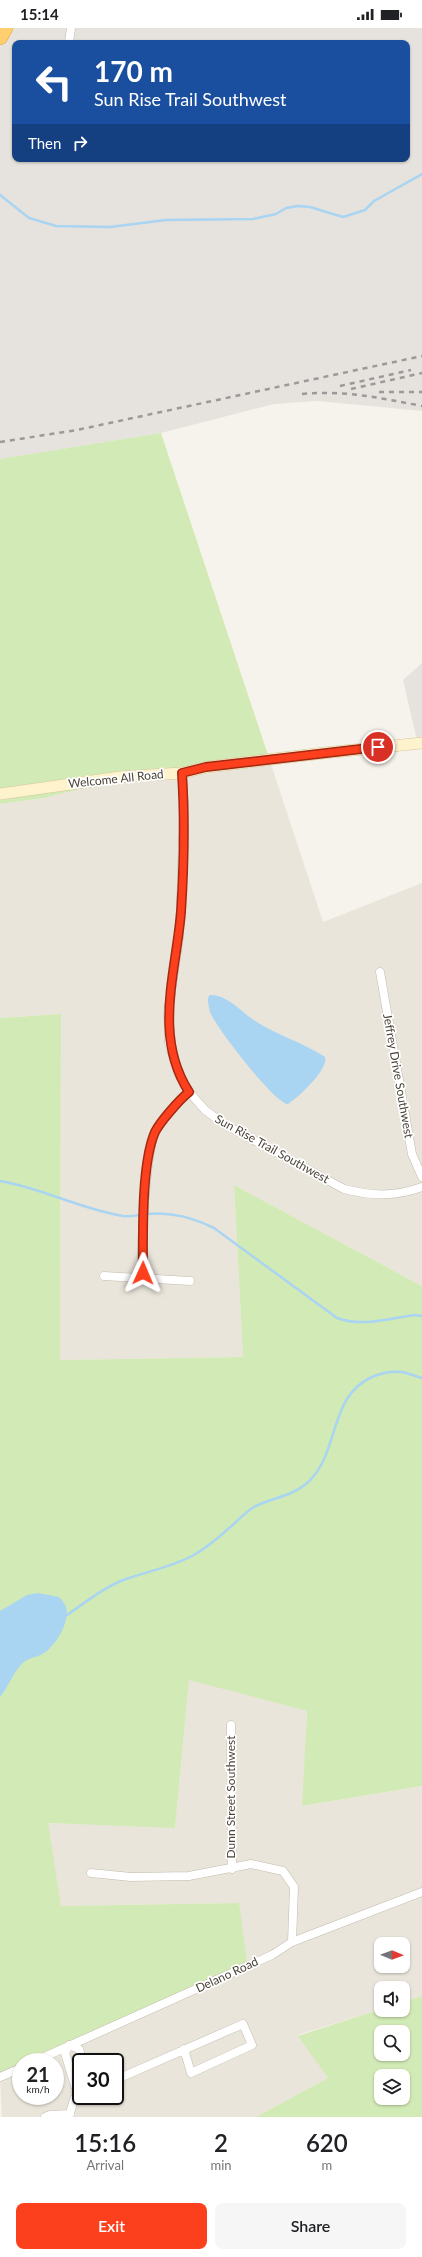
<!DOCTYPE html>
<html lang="en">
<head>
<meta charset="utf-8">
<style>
  :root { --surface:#fff; --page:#f6f6f6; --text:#202124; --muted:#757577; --accent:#fc3f1d }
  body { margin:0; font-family:Lato,sans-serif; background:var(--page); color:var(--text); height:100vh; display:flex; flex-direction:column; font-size:15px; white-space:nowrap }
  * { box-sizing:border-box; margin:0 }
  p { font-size:13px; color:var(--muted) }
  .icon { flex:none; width:22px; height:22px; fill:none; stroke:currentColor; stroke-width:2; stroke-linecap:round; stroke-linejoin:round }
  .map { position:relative; height:2089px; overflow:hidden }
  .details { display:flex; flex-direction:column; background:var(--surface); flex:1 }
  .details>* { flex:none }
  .banner { position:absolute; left:12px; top:12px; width:398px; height:122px; border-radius:8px; box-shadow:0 1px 3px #0004; background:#1a4fa0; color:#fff; overflow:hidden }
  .needle { width:26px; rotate:91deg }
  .tools { position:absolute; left:374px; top:1909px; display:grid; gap:8px }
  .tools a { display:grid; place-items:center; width:36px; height:36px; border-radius:8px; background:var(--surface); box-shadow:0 1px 3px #0004; font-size:20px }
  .speed { position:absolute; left:12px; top:2025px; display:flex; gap:8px; font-size:20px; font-weight:700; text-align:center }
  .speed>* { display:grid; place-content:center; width:52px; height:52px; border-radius:50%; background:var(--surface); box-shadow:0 1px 3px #0004; line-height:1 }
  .speed small { font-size:10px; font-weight:400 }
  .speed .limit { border:2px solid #111; border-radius:6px; background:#fff; color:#111 }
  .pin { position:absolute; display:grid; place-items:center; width:34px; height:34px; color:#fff; margin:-17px; border:2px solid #fff; border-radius:50%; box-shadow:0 1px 4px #0007 }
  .me { position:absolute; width:44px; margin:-22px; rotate:1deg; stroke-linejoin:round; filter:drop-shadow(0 0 3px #0008) }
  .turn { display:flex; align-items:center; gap:14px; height:84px; padding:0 16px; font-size:18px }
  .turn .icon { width:52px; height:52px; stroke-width:2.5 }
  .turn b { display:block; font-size:28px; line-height:34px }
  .then { display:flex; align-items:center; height:38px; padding:0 16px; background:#0003; gap:8px; font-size:15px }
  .eta { display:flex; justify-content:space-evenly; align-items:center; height:68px; text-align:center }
  .eta b { font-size:24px; font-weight:600; line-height:28px }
  .button { display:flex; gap:8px; margin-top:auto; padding:8px 16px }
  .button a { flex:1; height:46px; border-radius:8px; background:var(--accent); color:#fff; font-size:16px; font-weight:600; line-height:46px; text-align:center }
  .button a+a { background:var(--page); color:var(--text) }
  .status { display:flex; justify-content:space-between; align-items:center; height:28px; padding:0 20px; background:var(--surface); direction:ltr }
  .status svg { height:11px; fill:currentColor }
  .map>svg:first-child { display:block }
  .residential { fill:#eae5da; fill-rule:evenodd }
  .industrial { fill:#e6e2dd; fill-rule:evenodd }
  .green { fill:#d2eab5; fill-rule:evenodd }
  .water { fill:#a9d4f2 }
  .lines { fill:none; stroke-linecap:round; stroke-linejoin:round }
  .stream { stroke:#a9d4f2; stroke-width:2.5 }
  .street-casing { stroke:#c2bbae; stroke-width:9 }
  .secondary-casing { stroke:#d6c79b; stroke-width:12 }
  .highway-casing { stroke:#e0a43c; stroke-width:16 }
  .street { stroke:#fff; stroke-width:8 }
  .secondary { stroke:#fff3cd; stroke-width:11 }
  .highway { stroke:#ffcf6e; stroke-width:15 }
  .rail { stroke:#9a9a9a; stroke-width:2.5; stroke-dasharray:5 5; stroke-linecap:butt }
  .route-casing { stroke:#a42913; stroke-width:10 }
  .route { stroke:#fc3f1d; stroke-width:7 }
  .labels { text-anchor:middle; stroke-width:3.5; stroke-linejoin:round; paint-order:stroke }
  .street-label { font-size:12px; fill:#4b4439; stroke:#fff }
</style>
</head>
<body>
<div class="status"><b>15:14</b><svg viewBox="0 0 49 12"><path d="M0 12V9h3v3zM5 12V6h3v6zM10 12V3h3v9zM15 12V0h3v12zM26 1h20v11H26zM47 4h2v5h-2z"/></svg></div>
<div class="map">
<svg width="422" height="2089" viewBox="0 0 422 2089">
  <rect width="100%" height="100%" fill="#f6f3ec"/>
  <path class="residential" d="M269 730 323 894 422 855V1258L234 1157 243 1329 60 1332 61 986 0 990V776L44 770 101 756Z
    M189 1651 307 1683 303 1778 422 1758V1968L403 1974V1960H381V1981L298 2007 328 2050 256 2089H2L0 2048 21 2039V2068H55V2034H31L239 1875 61 1878 47 1795 175 1799ZM381 1916H403V1938H381ZM81 2034H115V2068H81Z"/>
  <path class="industrial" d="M0 0H422V383L317 373 274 376 161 405 0 431ZM15 15H407V131H15Z
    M422 635V720L419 721 403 652Z"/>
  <path class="green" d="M161 405 269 730 101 756 44 770 0 776V431Z
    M61 986 60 1332 243 1329 234 1157 422 1258V1758L302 1778 307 1683 189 1652 175 1800 48 1795 61 1878 239 1875 247 1934 31 2034H21V2039L0 2048V990Z
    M422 1968V2089H256L328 2050 298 2008 381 1981 403 1982V1974ZM381 2004H403V2026H381ZM381 2048H403V2070H381Z"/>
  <path class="water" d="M210 967C227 967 240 982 252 991 275 1007 302 1014 325 1029 329 1041 298 1070 288 1076 275 1076 215 998 210 984 209 979 206 970 210 967Z
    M38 1565 59 1569C62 1572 65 1576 66 1579 70 1594 56 1617 44 1625 36 1630 27 1629 20 1638 12 1647 8 1659 0 1669V1583L27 1567Z"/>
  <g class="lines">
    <path class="stream" d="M0 167 29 190 56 198 110 199 166 192 253 191 276 186 286 180 298 178 310 179 343 189 365 182 374 173 422 146
      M0 1153C42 1160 80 1181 123 1188 131 1189 139 1187 147 1186 172 1184 191 1189 214 1200L337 1290C362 1299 388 1291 414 1287L422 1288
      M67 1587C86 1574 104 1559 126 1551 149 1543 171 1539 192 1528 205 1521 217 1511 228 1501 237 1494 244 1485 254 1479 271 1470 290 1469 306 1456 341 1426 327 1369 372 1349 381 1345 392 1343 402 1344 408 1345 415 1348 422 1350"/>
    <g class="street-casing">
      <path id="street" d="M69 15 71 0
        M182 745 184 776 181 871 179 910 168 985 169 1015 179 1047 189 1064 205 1082 224 1096 344 1161C372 1168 395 1169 422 1159
        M380 944 412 1126 422 1149
        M104 1248 190 1253
        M144 1249C138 1233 147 1121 155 1104 161 1093 179 1071 189 1064
        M231 1697 232 1841
        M91 1845 131 1849 189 1848 251 1836 283 1843 294 1859 292 1914
        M33 2034 272 1927 292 1914 422 1864
        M0 2049 21 2040
        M115 2052 243 1996 252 2017 191 2045 184 2021
        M81 2062 75 2058 65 2025 69 2017 79 2021 83 2034
        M45 2089 50 2087 70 2086
        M69 2089 74 2071 81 2068"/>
    </g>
    <g class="secondary-casing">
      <path id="secondary" d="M0 766 120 749 182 745 207 739 324 725 422 715"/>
    </g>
    <g class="highway-casing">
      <path id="highway" d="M0 9 5 0"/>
    </g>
    <use href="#street" class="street"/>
    <use href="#secondary" class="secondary"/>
    <use href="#highway" class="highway"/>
    <path class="rail" d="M340 358 411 342
      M351 361 422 345
      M379 364H422
      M302 366C345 362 380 370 422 378
      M0 414 77 402 422 328"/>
  </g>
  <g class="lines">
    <g class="route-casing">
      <path id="route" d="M143 1245C143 1209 141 1136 155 1104 160 1094 180 1071 189 1064 153 1008 176 945 181 884 184 838 185 791 182 745L206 739 378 719"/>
    </g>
    <use href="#route" class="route"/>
  </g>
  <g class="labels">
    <g class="street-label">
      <text transform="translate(116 751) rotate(-6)" y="4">Welcome All Road</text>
      <text transform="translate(398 1048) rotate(80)" y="4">Jeffrey Drive Southwest</text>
      <text transform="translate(272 1121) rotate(29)" y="4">Sun Rise Trail Southwest</text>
      <text transform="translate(231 1769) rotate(-90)" y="4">Dunn Street Southwest</text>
      <text transform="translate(227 1947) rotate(-25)" y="4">Delano Road</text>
    </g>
  </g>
</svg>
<div class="tools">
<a><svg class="needle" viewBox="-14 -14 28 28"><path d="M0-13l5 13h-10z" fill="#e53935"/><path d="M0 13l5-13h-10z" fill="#757577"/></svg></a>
<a><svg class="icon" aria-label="sound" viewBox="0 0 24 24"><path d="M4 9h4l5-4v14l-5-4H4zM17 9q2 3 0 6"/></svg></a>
<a><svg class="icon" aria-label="search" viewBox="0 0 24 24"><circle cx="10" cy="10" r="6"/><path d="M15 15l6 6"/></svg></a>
<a><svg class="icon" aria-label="layers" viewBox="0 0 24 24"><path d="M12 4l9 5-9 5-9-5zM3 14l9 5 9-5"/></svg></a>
</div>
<div class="speed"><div>21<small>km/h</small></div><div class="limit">30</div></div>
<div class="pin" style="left:378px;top:719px;background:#d93025"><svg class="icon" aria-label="arrive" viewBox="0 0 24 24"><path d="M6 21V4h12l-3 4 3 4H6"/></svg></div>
<svg class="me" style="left:143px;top:1245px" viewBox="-20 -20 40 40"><path d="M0-17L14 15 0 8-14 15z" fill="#fc3f1d" stroke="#fff" stroke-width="4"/></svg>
<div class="banner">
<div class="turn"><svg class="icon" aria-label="left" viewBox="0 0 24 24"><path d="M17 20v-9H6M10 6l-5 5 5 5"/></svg><div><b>170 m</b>Sun Rise Trail Southwest</div></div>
<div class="then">Then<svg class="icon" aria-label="right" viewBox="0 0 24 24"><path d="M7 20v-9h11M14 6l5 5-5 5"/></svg></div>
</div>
</div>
<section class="details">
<div class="eta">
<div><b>15:16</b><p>Arrival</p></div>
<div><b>2</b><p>min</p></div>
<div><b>620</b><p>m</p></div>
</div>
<div class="button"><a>Exit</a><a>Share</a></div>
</section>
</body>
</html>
